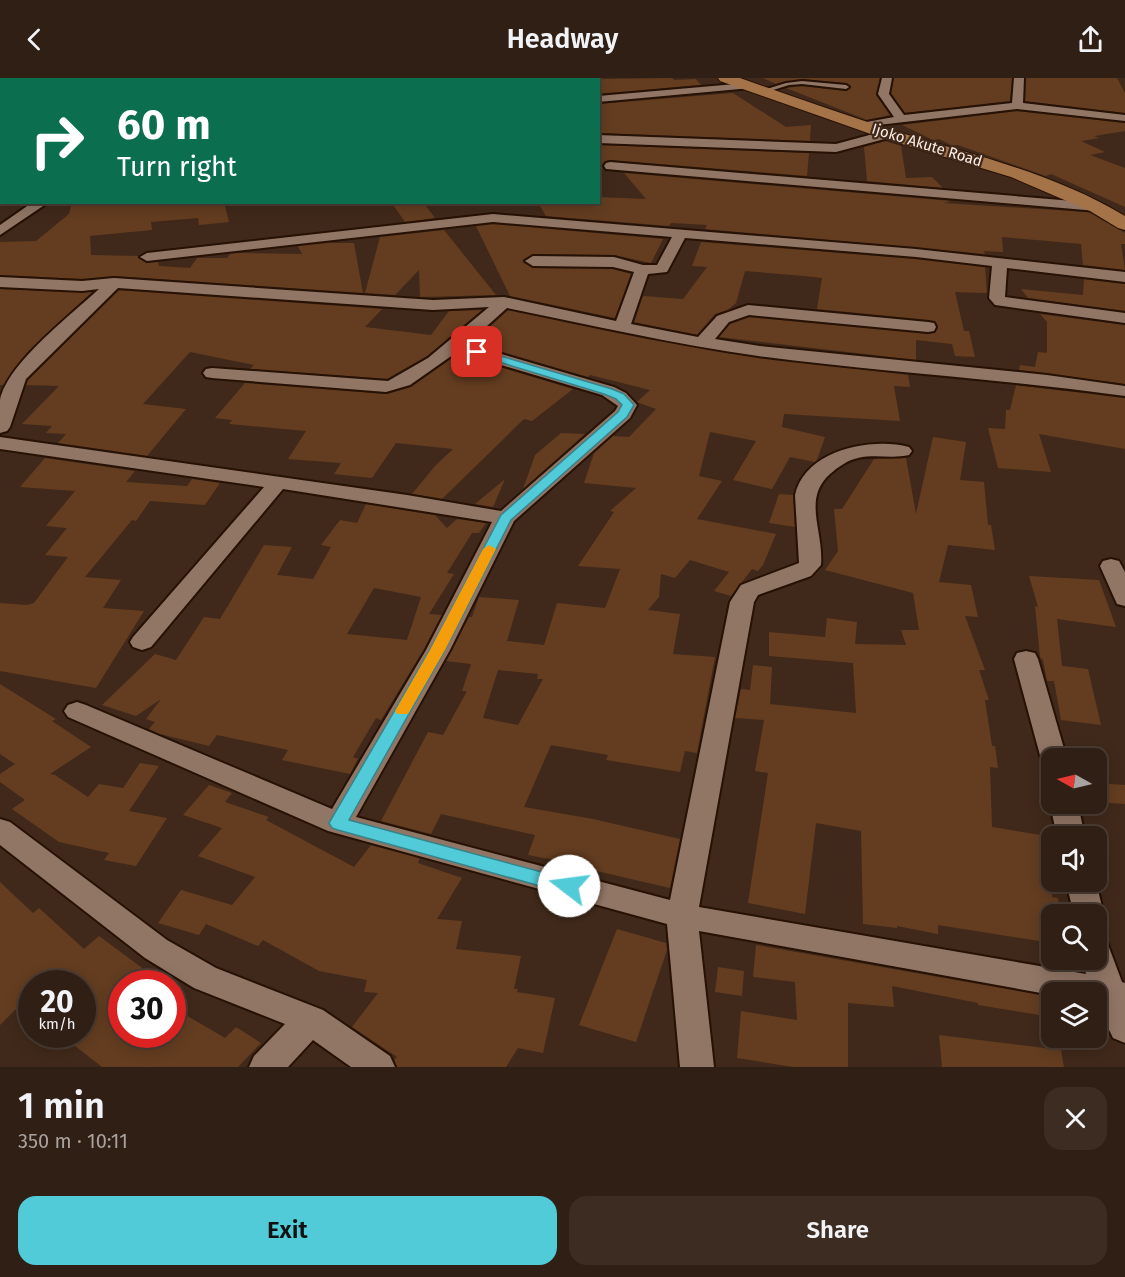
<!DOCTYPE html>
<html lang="en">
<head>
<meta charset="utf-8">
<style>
  :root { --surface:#301f14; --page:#3c2c22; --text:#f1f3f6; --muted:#a8a2a0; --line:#4b3d34; --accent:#52cbd8 }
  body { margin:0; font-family:"Fira Sans",sans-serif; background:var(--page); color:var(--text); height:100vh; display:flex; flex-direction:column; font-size:22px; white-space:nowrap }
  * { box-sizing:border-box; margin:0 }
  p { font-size:20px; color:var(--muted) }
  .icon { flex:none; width:33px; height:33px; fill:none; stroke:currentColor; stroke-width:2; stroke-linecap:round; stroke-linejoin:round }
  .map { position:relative; height:989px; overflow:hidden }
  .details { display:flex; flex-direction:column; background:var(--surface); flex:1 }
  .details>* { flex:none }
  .hud { position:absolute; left:0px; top:0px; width:600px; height:126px; box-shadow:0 3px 15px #0003,0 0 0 2px var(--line); background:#0b6e4f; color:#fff; overflow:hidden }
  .needle { width:39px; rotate:278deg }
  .buttons { position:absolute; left:1041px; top:670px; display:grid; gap:12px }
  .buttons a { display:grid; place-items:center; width:66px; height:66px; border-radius:12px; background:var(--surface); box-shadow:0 3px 15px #0003,0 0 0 2px var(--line); font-size:30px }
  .speed { position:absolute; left:18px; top:892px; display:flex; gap:12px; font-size:30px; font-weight:700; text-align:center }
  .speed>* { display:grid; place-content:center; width:78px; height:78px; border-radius:50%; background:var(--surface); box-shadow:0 3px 15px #0003,0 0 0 2px var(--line); line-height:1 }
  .speed small { font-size:15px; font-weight:400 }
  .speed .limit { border:9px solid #d22; background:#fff; color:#111 }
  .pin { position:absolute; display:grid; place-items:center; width:51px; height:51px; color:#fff; margin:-26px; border-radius:12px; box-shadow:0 3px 9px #0006 }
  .me { position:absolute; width:66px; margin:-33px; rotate:285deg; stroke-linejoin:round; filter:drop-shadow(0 0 4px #0008) }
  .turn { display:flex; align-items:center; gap:21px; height:126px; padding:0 18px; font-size:27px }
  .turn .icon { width:78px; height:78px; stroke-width:2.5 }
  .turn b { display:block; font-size:42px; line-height:51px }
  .round { display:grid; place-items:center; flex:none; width:63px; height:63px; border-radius:18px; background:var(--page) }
  .overview { display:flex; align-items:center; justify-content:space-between; height:102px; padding:0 18px }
  h1 { font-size:36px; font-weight:600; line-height:45px }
  .cta { display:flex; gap:12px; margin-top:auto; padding:12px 18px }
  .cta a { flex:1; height:69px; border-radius:18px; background:var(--accent); color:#111; font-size:24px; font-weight:600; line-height:69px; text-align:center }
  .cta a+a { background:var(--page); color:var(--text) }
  header { display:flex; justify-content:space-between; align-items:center; height:78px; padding:0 18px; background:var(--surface); font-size:27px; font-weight:600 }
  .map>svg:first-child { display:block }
  .building { fill:#643d20; fill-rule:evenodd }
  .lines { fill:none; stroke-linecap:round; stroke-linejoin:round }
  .service-casing { stroke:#261104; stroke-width:4 }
  .minor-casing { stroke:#261104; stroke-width:4 }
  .secondary-casing { stroke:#261104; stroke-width:2 }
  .service { fill:#917665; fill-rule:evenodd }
  .minor { fill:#917665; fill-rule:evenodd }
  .secondary { fill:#a57348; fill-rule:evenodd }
  .route { fill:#52cbd8; stroke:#35848c; stroke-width:1.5 }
  .slow { fill:#f59e0b }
  .labels { text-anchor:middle; stroke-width:4.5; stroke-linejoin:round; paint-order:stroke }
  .far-street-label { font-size:15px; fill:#fdede4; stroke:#40291a }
</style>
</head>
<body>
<header><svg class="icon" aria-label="back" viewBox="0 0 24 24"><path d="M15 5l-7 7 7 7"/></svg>Headway<svg class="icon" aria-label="share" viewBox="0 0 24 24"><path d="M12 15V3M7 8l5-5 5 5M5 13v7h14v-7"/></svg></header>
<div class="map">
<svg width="1125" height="989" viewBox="0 0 1125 989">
  <rect width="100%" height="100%" fill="#40291a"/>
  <path class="building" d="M672 0 674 2 696 1 701 7 598 16V2L593 1Z
    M763 0H880L876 17 890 37 867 42 786 10 802 8 846 13 851 10 846 5 802 1 776 6Z
    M894 0H1012L1010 23 905 35 891 15Z
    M1026 0H1117L1125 15V35L1025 23Z
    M733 15 786 49 811 47 810 63 598 55V26Z
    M1017 33 1125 45V53L1094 58 1099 60 1081 63 1105 74 1090 77 1125 90V129L1051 96 1046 98 958 67H951L939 61 933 62 902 47Z
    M885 63 901 68 906 100 932 99 943 110 867 103 864 69Z
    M598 67 809 75 807 98 610 82 598 87Z
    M624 95 951 123 944 125 1088 134 1125 155V166H1121L1125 192 1083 187 1081 166 1002 159 1003 174 984 173 985 176 705 151 707 147 671 145 669 148 546 138 539 126 540 124H598V119L646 121Z
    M72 124H224L229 144 199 147 198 140 151 144 152 152 90 158 91 177 138 178 146 185 158 184 159 188 190 190 197 180H227L230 176 236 175 302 176 298 168 327 165H354L363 215 114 198 82 201 0 197V164L36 163 69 136Z
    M391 124H423L435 140 405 144Z
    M493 146 663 161 651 185 614 177 533 176 523 182 533 190 613 191 631 196 615 240 510 218 476 148Z
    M444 152 496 217 420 219 419 192 395 217 365 215 380 159Z
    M701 164 916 181 985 189 987 215 955 214 964 253H969L975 279 955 278 952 266 916 262V282L719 259 730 246 749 239 928 256 934 255 938 250 936 244 928 242 817 231 822 200 804 198 745 193 736 225 728 232 715 236 697 257 634 244 643 218 683 221 707 189 692 188Z
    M1084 201 1125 206V233L1028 220 1021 211 1083 217Z
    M0 211 92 214 26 276 3 307H0Z
    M119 212 382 231 365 249 431 257 449 233 482 232 427 278 387 301 250 291 254 287 190 274 143 326 186 331 147 378 58 365 66 356 46 355 52 348 22 346 59 308 26 307 28 302Z
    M508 232 726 275 908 297 910 309 894 308 900 343 784 336 782 349 825 359 817 382 815 384 790 379 772 411 733 402 756 363 710 354 699 398 722 403 697 441 776 456 763 487 758 493 752 491 731 518 714 513 729 494 690 482 675 500 661 496 659 519 648 532 680 536 673 576 715 579 697 675 685 673 680 694 606 682 608 677 551 667 524 729 593 741 680 761 670 810 575 788 576 786 528 777 535 757 441 736 431 756 381 743 428 654 443 657 467 613H462L471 586 446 583 469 539H472L479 519 519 522 507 563 544 567 557 525 605 530 620 491 578 488 614 434 610 433 636 410 584 405 594 375 613 358 629 359 656 331 637 324 650 312 590 297 588 299 472 265ZM498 592 538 596 537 601H543L518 647 483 640Z
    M1040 236 1125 247V306L1019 292 1020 287 1035 289 1038 274 1047 275V244Z
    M457 276 573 311 532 343 524 341 442 421 412 416 435 388 453 371 396 365 372 400 334 396 341 385 288 381 306 353 229 346 232 342 215 340 245 305 387 316 411 309Z
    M1016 307 1125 320V371L1039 356 1051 394 998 390 988 350 1005 351 1006 332H1010Z
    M561 355 585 356 523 411 535 377Z
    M933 359 966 364 960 402 984 404 988 447H991L995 472 948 467 939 504 971 507 978 539 965 538 985 592H979L989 622H985L992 668H995L998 690 990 689 992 749 1052 759V819L1058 820 1061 837H1052V865L938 847V856L897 848V850L863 846 861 753 816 745 805 836 748 825 768 695 755 693 764 642 735 640 741 611 750 612 753 587 772 589 770 626 856 635 853 585 769 578V554L825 559 827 540 857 544 855 566 906 567 901 552H919L913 515 825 492 838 473 834 431H842L874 381 906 380 916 436Z
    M45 380 135 393 126 404 187 408 192 401 220 405 205 427 150 423 136 443 132 442 85 499 121 502 103 530 144 533 96 610 0 593V525L27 527 34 525 68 479 45 477 67 450 46 448 75 413 20 409Z
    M505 401 493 429 475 426Z
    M779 416 793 417 795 449 769 445Z
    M366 426 435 437 447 450 457 441 486 445 479 455H472L447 495 454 496 429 536 442 537 424 571 381 642 376 640 353 679 358 681 350 696 282 682 288 672 217 657 209 668 160 656 149 651 155 644 146 641 161 621 136 638 102 627 155 576 176 582 204 539 220 541 264 467 292 469 277 497 313 501 331 469 321 467 340 442 357 445ZM374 510 421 519 407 562 347 556Z
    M1029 498 1099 502 1116 549 1057 541 1062 588 1088 591 1101 647 1061 642 1054 603H1047L1043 582 1040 579 1035 528 1038 529Z
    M0 606 56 641 52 643 91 669 50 696 55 697 88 719 99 706 123 710 140 685 159 688 129 733 167 740 136 788 104 782 109 775 59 764 12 731 25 722 0 704V696L15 686 0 676Z
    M1096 705 1125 707V726L1096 724Z
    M209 707 232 715 225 724 269 739 266 742 354 789 371 767 420 780 418 785 462 800 437 841 462 843 456 871 521 878 514 911H518L517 914 555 920 543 975 518 970 506 989H397L394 982 397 979 352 949 378 915 364 914 367 902 319 893 263 862 258 868 206 846 199 857 158 845 181 812 232 827 255 799 198 778 222 750 183 737Z
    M0 804 33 835 39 830 84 871 99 858 164 906H122V957H172V929L225 960 236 949 261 965 238 989H102L61 957H82V906H32V943L16 931 0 947Z
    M617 851 666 865 667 872 636 964 579 947Z
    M756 867 1052 919V939L978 927V925L892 908 894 929 848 925V989H793L737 980 741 933 797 942 795 904 753 899Z
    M718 889 744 893 742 918 715 914Z
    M939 957 1061 972 1064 989H942Z"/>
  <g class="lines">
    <g class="service-casing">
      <path id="service" d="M802 3 846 7 849 9 846 11 802 6 789 7 760 16 757 14 786 5Z"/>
    </g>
    <g class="minor-casing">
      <path id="minor" d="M25 0H36L24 2Z
        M168 0H178V2H168Z
        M301 0H311L312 2H301Z
        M435 0H445L446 2H435Z
        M495 0H531L494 2Z
        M564 0H574L575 2H564Z
        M882 0H892L889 16 904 37 1012 25 1014 0H1024L1023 25 1125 37V43L1017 31 861 49V45L894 39 878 16Z
        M747 5 751 6V10L598 24V18Z
        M0 14H2L0 21Z
        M888 52 892 53V59L836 74 598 65V57L836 66Z
        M610 84 1097 125 1104 129 1097 133 606 91 604 88 606 85Z
        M0 89H2V97H0Z
        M33 124H49L0 157V147Z
        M493 136 916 171 1125 194V204L1007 190 1005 219 1125 235V245L995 227 989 220 992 188 916 179 685 160 667 194 648 196 631 246 698 259 717 238 748 227 928 244 934 245 936 249 934 253 928 254 749 237 729 244 715 261 760 268 1047 297 1125 308V318C1003 301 880 294 758 278 674 266 591 247 507 230L467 266 614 309 626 315 637 327 630 340 514 443 450 572 356 739 670 822 730 524 741 507 799 485 795 417C805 372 871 359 909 369L912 373 909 377C893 381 875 376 858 380 848 382 838 389 830 396 802 421 824 453 821 487L811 498 758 517 754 524 699 829 1086 896 1082 882H1096V860L1107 864 1122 904 1125 905V965L1113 960 1096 925V915H1052V917L699 853 714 989H680L667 846 328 753 68 639 64 633 68 627 77 624 86 627 332 731 426 572 492 444 283 411 151 569 142 572 133 569 130 564 133 559 264 409 0 371V359L407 417 501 433 615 333 618 328 602 317 457 274 410 307 386 314 212 300 206 299 203 295 206 291 212 290 388 303 428 280 489 229 433 232 118 210 26 301 10 349 7 353 0 355C0 344 0 332 0 322 8 285 70 238 99 211L82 213 0 209V199L82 203 114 200 433 222 504 219 616 243 634 194 613 189 533 188 525 183 533 178 614 179 643 187H657L672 159 493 144 147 183 140 179 147 175Z
        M1111 481 1119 483 1125 494V528L1117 526 1100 488 1103 483Z
        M1026 573 1035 575 1038 581 1067 681H1052V690L1044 688 1041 681 1014 581 1017 575Z
        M1052 723V726H1078L1085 759H1057L1050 726Z
        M0 741 10 744 167 862 216 890 323 932 390 978 395 989H351L313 962 288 989H249L254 978 285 946 194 910 145 880 0 767Z
        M1066 804H1096L1104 837 1100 846 1096 847V837H1074Z"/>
    </g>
    <g class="secondary-casing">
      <path id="secondary" d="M718 0H740C791 18 843 36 895 53 973 77 1054 95 1125 138V152L1118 150 1090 133 1011 99 882 60 720 3Z"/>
    </g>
    <use href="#service" class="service"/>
    <use href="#minor" class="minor"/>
    <use href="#secondary" class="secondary"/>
  </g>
  <path class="route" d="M477 271 612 311 624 316 634 327 627 339 511 442 445 572 349 742 575 803 578 808 575 814 569 816 338 752 332 750 329 745 430 572 501 437 618 334 622 327 616 321 604 316 473 276V272Z"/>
  <path class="slow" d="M489 467 496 471 445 572 408 636H397L395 633 430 572 483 471Z"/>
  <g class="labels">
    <g class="far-street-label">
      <text transform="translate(927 67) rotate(17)" y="5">Ijoko Akute Road</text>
    </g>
  </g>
</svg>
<div class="buttons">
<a><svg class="needle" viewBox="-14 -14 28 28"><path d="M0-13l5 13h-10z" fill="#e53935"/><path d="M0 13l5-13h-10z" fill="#a8a2a0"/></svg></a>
<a><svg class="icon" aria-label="sound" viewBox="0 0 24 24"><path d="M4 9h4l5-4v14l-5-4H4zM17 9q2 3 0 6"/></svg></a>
<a><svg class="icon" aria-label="search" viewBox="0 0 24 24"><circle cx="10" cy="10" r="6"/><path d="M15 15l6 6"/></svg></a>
<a><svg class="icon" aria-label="layers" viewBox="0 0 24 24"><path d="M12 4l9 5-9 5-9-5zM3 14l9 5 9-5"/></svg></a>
</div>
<div class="speed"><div>20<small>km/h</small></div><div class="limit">30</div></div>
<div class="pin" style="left:477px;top:274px;background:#d93025"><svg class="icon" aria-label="arrive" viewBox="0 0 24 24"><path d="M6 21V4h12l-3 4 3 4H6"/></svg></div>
<svg class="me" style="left:569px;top:808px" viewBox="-20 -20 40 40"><circle r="19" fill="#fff"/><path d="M0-13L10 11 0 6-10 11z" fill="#52cbd8"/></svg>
<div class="hud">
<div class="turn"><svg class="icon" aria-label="right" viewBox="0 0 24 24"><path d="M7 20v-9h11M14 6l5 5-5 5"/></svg><div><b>60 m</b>Turn right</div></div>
</div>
</div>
<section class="details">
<div class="overview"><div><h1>1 min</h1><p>350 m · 10:11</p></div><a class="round"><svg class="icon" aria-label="close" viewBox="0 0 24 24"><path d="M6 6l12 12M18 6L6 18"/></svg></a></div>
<div class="cta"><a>Exit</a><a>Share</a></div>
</section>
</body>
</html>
